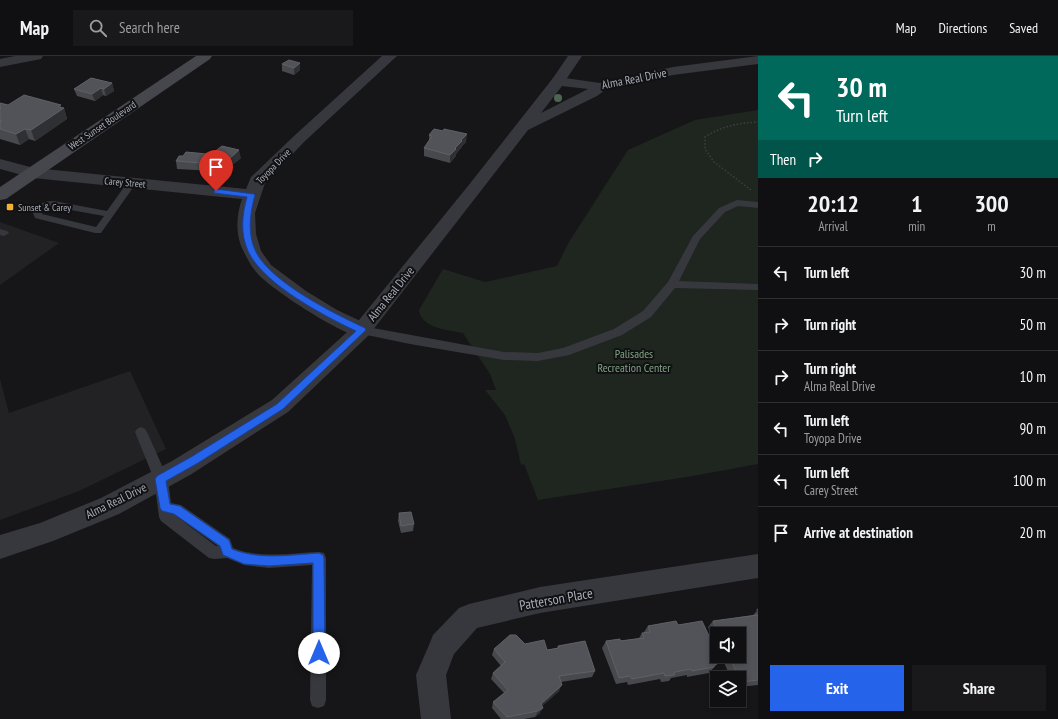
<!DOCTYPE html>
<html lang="en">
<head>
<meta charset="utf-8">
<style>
  :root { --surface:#101012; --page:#19191b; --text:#f1f3f6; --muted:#9c9d9f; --line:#303032; --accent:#2563eb }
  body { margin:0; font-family:"PT Sans Narrow",sans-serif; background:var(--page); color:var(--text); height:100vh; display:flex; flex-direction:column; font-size:15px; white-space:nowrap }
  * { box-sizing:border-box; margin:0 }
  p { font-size:13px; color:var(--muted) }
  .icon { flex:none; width:22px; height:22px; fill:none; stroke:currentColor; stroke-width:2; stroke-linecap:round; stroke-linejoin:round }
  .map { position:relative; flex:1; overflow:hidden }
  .panel { display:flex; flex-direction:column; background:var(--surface); width:300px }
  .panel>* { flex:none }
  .banner { background:#00695c; color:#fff; overflow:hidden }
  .tools { position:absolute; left:710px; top:571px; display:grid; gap:8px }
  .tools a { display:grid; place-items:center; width:36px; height:36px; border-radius:0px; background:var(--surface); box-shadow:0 2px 6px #0003,0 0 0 1px var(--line); font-size:20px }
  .pin { position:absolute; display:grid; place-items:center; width:34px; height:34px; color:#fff; margin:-41px -17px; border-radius:50% 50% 50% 0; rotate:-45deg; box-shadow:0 0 4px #0007 }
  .pin .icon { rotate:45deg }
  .me { position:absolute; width:44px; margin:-22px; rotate:0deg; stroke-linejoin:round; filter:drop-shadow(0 0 3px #0008) }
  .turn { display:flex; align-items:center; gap:14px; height:84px; padding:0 12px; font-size:18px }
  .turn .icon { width:52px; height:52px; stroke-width:2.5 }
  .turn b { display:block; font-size:28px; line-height:34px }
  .then { display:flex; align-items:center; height:38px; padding:0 12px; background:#0003; gap:8px; font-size:15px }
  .eta { display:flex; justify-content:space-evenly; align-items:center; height:68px; text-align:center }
  .eta b { font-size:24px; font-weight:700; line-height:28px }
  .cta { display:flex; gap:8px; margin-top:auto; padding:8px 12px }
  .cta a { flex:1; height:46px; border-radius:0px; background:var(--accent); color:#fff; font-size:16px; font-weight:700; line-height:46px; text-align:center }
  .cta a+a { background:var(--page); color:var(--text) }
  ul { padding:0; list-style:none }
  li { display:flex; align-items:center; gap:12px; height:52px; padding:0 12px; border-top:1px solid var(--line) }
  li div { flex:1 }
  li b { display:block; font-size:15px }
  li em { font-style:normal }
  header { display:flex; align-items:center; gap:24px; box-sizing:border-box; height:56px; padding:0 20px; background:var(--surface); border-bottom:1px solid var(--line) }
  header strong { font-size:19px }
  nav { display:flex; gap:22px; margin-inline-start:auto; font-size:14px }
  .search { width:280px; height:36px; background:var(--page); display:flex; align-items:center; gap:10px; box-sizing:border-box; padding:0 14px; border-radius:0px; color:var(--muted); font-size:15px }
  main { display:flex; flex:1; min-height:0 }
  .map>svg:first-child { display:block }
  .built { fill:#222225 }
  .green { fill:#1e261f }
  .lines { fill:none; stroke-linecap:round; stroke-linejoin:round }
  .path { stroke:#3d3f44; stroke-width:1.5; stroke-dasharray:1.5 2; stroke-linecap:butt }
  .service { fill:#37383d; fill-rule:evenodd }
  .minor { fill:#37383d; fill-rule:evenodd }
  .tertiary { fill:#37383d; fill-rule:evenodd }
  .secondary { fill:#45474d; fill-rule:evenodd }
  .tree { fill:#506452 }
  .wall { fill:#47494d }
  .shaded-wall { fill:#2f3033 }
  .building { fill:#525359; stroke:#5f6168 }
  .route { fill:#2563eb; stroke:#184099 }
  .poi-dot { fill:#f2b134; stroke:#111113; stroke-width:1.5 }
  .labels { text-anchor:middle; stroke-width:4; stroke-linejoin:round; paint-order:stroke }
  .far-street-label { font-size:10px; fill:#a8adb8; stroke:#111113 }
  .far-poi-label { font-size:10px; fill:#a8adb8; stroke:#111113; text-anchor:start }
  .street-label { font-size:12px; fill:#a8adb8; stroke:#111113 }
  .park-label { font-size:12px; fill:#7fa381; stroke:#111113 }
  .near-street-label { font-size:14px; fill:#a8adb8; stroke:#111113 }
</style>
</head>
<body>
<header>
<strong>Map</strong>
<div class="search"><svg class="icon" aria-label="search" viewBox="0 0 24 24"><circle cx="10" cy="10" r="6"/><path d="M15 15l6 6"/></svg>Search here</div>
<nav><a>Map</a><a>Directions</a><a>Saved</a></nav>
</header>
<main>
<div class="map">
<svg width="758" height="663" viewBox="0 0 758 663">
  <rect width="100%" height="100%" fill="#161618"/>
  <path class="built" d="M0 166 59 187 0 229Z
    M130 315 166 393 79 435 0 464V323L9 357Z"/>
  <path class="green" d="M758 54V408L693 420 538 444 524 408 521 409 515 383 505 359 485 334H496L490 318 463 277C448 274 421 272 419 254L443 213 485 226 557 210 569 186 628 94 695 64Z"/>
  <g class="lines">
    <path class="path" d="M751 134 714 106 705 93V81C722 70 739 67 758 66"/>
    <path class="service" d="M132 123 137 126 101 177H95L35 162 32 155C39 148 44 145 54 145L107 155 129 124ZM48 151H54L104 160 96 171 42 158V156Z
      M737 144 758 146V152L738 150 725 156 700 183 679 225 758 228V234L675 232 651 261 622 279 569 299 538 305 504 304 410 288 362 278 358 277 356 274 358 271 362 270 504 296 538 297 563 292 614 273 643 255 668 226 693 180 719 152Z
      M0 173 7 175 9 177 4 180 0 179Z
      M141 371 145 373 147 376 168 423 171 447 181 449 230 483 233 492C260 503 291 497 319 496L324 497 326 502V644L324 650 318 652 312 650 310 644 312 509 269 512 244 509 227 502 214 503 209 502 161 465 159 461 154 423 135 376 137 373ZM176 460 218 490H216Z"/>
    <path class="minor" d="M15 0H43L41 3 0 11V3Z
      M382 0H397L304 86 265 127 255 157 256 178 261 195 271 209 306 235 337 254 369 269 372 274 369 279C366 280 363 281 360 281 339 277 272 234 257 217 252 211 247 203 244 196 235 180 236 160 242 143L33 122 0 113V103L34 112 246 133 251 121 294 80Z
      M568 0H582L563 28 558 29 553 28 551 25Z
      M758 498V522L540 557 477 572 454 598 446 619 451 663H421L416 619 429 589 433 579 459 552 469 548 540 531Z"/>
    <path class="tertiary" d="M758 0V8L673 19 605 34 597 40 528 74 369 279 288 356 190 419 119 458 53 485 0 503V479L40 467 101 442 172 405 272 344 355 269 468 130 553 22 558 21 600 27 673 11ZM562 30 588 33 541 57Z"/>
    <path class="secondary" d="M196 0H212L210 3 6 143 0 144V131Z"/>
  </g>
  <circle class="tree" cx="558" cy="42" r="4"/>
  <path class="wall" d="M300 7V14L294 19 282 15V8Z
    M112 27 114 35 106 40 103 39 95 45 77 40 74 33Z
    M0 47 8 49 62 52H64L67 63 35 85 29 83 20 89 0 83Z
    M429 79 466 86 462 90 461 92 456 98V100L450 107 424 100V92L429 86Z
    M214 96 241 102 226 114H216L215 115 177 113 176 105 183 100 215 98Z
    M399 457 414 468 413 475 401 477 398 465Z
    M758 552V629L739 631V622H731L721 600H739V578H717V591L708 571 713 565 753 559 757 555 756 554Z
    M678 569 717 597 714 601 717 608 709 617 687 621V619L671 622 669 625 661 626 660 623 628 629 627 626 616 628 602 592 606 585H620L639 582 642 577H644V576L648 570Z
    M525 588 547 594 557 592 558 590 595 615 592 621 561 626 559 635 542 650 540 657 535 661 524 663H501L492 652 493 646 504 637 491 623 493 617 501 610 492 599 494 593Z"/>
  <path class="shaded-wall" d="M300 7V14L294 19V12Z
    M112 27 114 35 106 40 104 33Z
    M101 32 103 39 95 45 92 38Z
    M61 49 62 53 64 52 67 63 35 85 31 74 58 51Z
    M25 73 29 83 20 89 16 78Z
    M467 78 466 86 462 90 461 92 456 98V100L450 107V99L461 84Z
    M239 94 241 102 226 114 225 107Z
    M214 106 216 114 215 115 213 108Z
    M562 629 559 635 538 654 541 648Z
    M543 652 540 657 535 661 538 655Z"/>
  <path class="building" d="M289 4 300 7 294 12 282 8Z
    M91 22 112 27 104 33 101 32 92 38 74 33Z
    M24 39 61 49 58 51 64 52 31 74 25 73 16 78 0 73V66L2 65H0V53L1 52 0 51V47L8 49Z
    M434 73 443 75 444 73 467 78 461 84 462 85 455 92 456 93 450 99 424 92 432 80 429 79Z
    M222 90 239 94 225 107 214 106 213 108 176 105 179 100H183L186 96 218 99 219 98 214 96Z
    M411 456 414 468 401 470 399 457Z
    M758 559V624L741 626 729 600H739V578H719L713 565Z
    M676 565 678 569 702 565 717 597H712L717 608 714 609V611L692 615 691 613 675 616 674 619 665 620 664 617 632 623 630 620 619 622 606 585 620 583V585L644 582 642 577 650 576 648 570Z
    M510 579H516L525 588 544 584 547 594 559 592 558 590 585 585 595 615 559 620 562 629 541 648 543 652 538 655 507 661 493 646 508 634 493 617 505 606 494 593Z"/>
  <path class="route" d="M216 133 254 138 255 139C250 157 247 178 256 196 272 227 333 257 365 272L366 274 283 353 198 407 166 425 170 448 180 450 229 484 232 493C259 504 290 499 319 497L323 499 324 502 325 597 323 601 319 603 314 601 313 597V507L269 510 244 508 223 499 220 490 174 458 162 455 160 452 155 423 157 420 191 401 277 348 356 275C324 260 263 228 248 195 240 177 242 159 247 141L214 137V134Z"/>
  <rect class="poi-dot" x="6" y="147" width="8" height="8" rx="2"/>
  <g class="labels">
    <g class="far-street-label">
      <text transform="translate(102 69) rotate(-34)" y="4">West Sunset Boulevard</text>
      <text transform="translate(273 110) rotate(-46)" y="4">Toyopa Drive</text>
      <text transform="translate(125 126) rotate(5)" y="4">Carey Street</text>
    </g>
    <g class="far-poi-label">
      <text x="18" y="155">Sunset &amp; Carey</text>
    </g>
    <g class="street-label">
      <text transform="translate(634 23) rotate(-11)" y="4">Alma Real Drive</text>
      <text transform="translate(391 238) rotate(-51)" y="4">Alma Real Drive</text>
      <text transform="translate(116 445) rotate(-26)" y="4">Alma Real Drive</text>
    </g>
    <g class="park-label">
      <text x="634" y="302">Palisades<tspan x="634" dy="14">Recreation Center</tspan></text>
    </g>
    <g class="near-street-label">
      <text transform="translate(556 543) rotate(-10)" y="5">Patterson Place</text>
    </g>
  </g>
</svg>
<div class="tools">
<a><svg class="icon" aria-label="sound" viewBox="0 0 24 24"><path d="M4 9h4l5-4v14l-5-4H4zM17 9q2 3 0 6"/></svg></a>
<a><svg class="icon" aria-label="layers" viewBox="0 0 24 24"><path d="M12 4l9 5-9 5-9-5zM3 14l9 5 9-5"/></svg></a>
</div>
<div class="pin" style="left:216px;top:135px;background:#d93025"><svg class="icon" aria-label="arrive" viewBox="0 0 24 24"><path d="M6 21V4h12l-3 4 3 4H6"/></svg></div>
<svg class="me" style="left:319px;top:597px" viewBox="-20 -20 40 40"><circle r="19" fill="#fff"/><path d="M0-13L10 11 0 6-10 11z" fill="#2563eb"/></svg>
</div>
<section class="panel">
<div class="banner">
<div class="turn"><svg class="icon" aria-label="left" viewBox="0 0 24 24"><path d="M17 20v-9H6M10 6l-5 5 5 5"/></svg><div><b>30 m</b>Turn left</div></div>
<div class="then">Then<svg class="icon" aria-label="right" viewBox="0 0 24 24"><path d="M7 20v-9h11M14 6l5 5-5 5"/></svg></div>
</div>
<div class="eta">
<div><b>20:12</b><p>Arrival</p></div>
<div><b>1</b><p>min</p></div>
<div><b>300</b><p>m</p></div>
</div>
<ul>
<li><svg class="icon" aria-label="left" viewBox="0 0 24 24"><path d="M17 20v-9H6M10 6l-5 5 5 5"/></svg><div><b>Turn left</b></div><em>30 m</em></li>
<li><svg class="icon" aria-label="right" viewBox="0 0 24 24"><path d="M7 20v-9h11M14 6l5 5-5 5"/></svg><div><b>Turn right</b></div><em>50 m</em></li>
<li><svg class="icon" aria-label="right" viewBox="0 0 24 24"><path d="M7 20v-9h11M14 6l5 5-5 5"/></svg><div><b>Turn right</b><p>Alma Real Drive</p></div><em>10 m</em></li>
<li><svg class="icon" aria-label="left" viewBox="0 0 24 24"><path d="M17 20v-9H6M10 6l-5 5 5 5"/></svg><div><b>Turn left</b><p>Toyopa Drive</p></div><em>90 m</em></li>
<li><svg class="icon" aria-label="left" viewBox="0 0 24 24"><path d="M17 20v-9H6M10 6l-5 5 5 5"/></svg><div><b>Turn left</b><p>Carey Street</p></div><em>100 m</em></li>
<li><svg class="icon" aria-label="arrive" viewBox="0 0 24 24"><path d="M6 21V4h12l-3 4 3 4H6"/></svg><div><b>Arrive at destination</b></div><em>20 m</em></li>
</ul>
<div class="cta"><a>Exit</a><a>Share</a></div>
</section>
</main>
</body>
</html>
